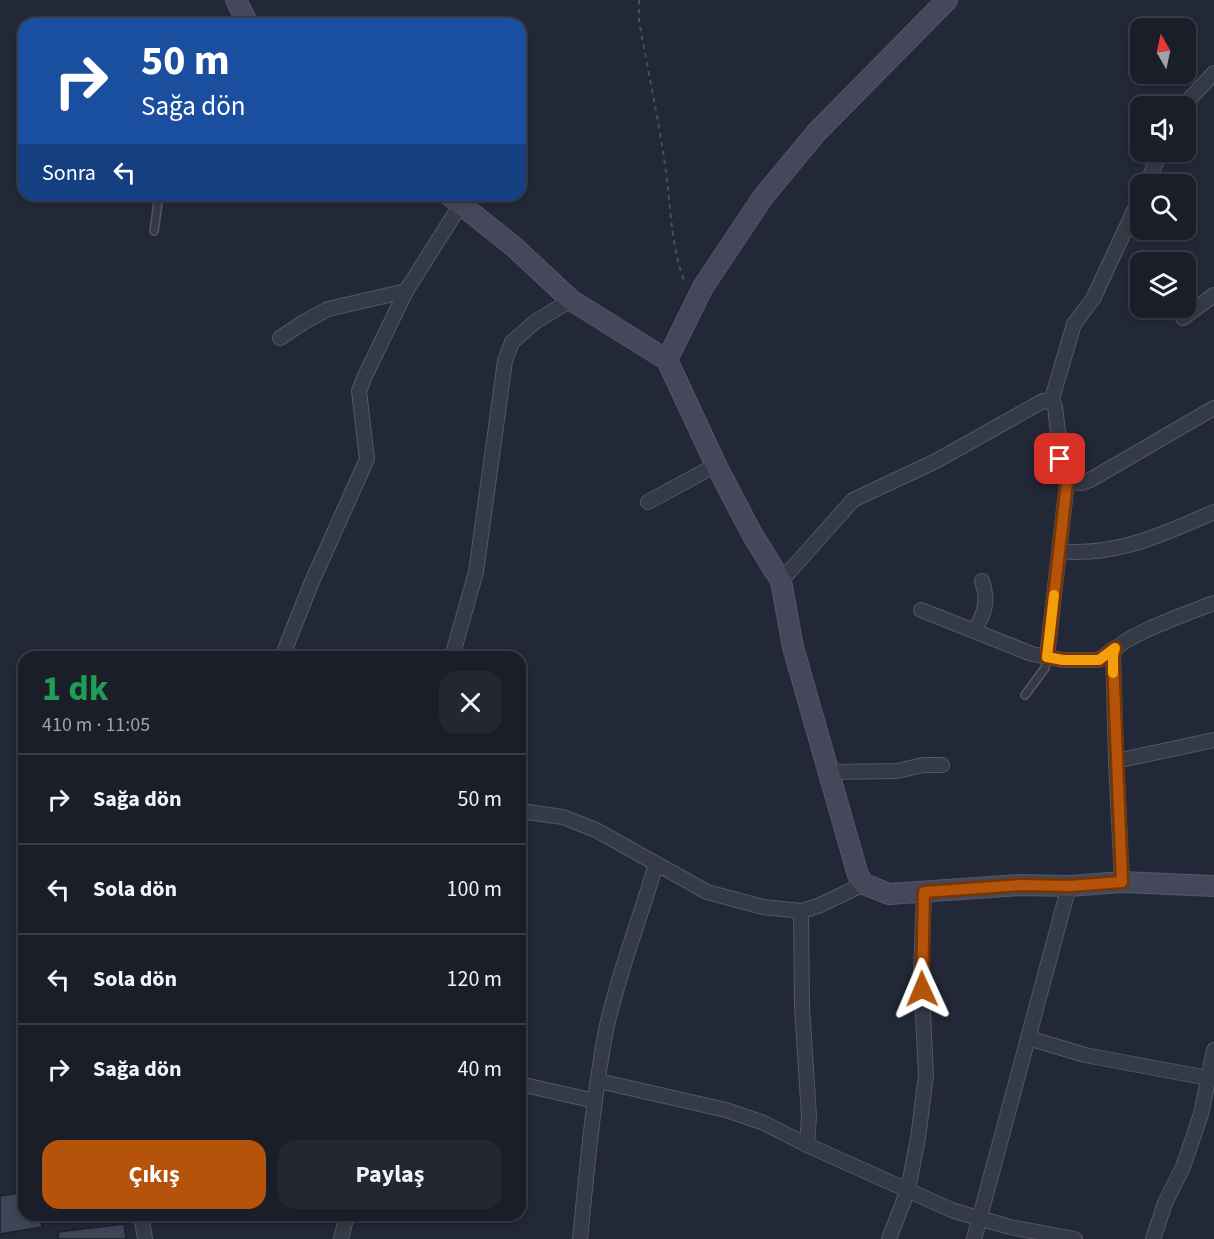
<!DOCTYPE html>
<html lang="tr">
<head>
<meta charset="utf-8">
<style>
	body { margin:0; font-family:"Source Sans 3",sans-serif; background:#232731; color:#f1f3f6; height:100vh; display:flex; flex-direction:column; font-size:22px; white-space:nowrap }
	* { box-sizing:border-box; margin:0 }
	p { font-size:20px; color:#9fa2a8 }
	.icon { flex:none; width:33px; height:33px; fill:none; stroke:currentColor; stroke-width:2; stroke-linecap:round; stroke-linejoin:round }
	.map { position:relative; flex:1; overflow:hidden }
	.drawer { position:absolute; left:18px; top:651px; width:508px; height:570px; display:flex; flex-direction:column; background:#1a1e29; border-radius:18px; box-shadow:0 3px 9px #0003,0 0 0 2px #383c46 }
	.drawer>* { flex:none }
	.guide { position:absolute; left:18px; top:18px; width:508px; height:183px; border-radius:18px; box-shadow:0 3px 9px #0003,0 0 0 2px #383c46; background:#1a4fa0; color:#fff; overflow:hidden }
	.needle { width:39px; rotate:351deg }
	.buttons { position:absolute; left:1130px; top:18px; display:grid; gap:12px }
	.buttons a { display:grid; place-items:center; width:66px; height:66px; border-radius:12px; background:#1a1e29; box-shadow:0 3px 9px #0003,0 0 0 2px #383c46; font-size:30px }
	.pin { position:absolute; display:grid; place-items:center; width:51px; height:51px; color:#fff; margin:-26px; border-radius:12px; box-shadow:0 3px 9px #0006 }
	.me { position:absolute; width:66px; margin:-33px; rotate:359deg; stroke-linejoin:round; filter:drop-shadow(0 0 4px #0008) }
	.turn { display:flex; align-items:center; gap:21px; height:126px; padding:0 24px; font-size:27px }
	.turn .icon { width:78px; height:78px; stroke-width:2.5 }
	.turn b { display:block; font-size:42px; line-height:51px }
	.then { display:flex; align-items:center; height:57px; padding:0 24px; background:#0003; gap:12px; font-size:22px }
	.round { display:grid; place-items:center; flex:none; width:63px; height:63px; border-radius:18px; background:#232731 }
	.headline { display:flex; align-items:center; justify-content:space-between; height:102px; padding:0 24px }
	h1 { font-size:36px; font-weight:700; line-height:45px; color:#1e9e55 }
	.action { display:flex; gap:12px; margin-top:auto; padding:12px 24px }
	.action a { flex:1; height:69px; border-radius:18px; background:#b45309; color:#fff; font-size:24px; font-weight:700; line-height:69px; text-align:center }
	.action a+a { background:#232731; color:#f1f3f6 }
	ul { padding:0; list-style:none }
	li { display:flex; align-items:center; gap:18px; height:90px; padding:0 24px; border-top:2px solid #383c46 }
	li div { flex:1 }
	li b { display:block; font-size:22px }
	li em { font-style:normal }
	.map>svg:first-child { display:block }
</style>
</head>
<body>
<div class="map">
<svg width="1214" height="1239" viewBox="0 0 1214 1239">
	<rect width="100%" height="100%" fill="#222837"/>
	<g fill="#3e4557" stroke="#1d212e" stroke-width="1.5">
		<polygon points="24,1192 24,1215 40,1215 42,1227 0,1234 0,1196"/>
		<polygon points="124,1224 126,1239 59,1239 58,1232"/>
	</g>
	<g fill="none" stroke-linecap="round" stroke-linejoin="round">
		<defs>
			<g id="lane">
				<polyline points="154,231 159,195"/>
				<polyline points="1025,695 1045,668 1047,657"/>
			</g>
			<g id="street">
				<polyline points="1183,106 1214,73"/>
				<polyline points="1146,184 1161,152"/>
				<polyline points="1183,318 1214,295"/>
				<polyline points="280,338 304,322 328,309 406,291"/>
				<polyline points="1051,402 1074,324 1093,299 1140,198"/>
				<polyline points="648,502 716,465"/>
				<path d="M 1059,551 C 1115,557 1164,534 1214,512"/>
				<polyline points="781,581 853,500 936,461 1043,401 1051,402 1055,406 1063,476 1067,482 1082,483 1090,480 1214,408"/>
				<polyline points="921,610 1032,654 1063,660 1099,660 1115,648"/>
				<path d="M 974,631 C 985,613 989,601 982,581"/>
				<polyline points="282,657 311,584 367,459 359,391 365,376 406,291 461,204"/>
				<polyline points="452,657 476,572 505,361 512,342 535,322 571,300"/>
				<polyline points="1047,657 1067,482"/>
				<polyline points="1116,761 1214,740"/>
				<polyline points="829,772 897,771 923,765 942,765"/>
				<polyline points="520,811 563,817 596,830 707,892 763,907 801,911 818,906 864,884"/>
				<path d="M 1122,882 L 1116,761 L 1113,653 C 1120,636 1194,611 1214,603"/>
				<polyline points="801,911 802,1007 809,1116 807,1145"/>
				<polyline points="1028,1038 1085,1055 1208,1078"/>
				<polyline points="599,1081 726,1110 764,1123 807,1145 954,1211 1010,1227 1075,1239"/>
				<polyline points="520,1084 595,1101"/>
				<polyline points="141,1215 145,1239"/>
				<polyline points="341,1239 347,1215"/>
				<path d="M 580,1239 C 587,1169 593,1099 606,1030 C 618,974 640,919 656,864"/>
				<polyline points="889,1239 908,1190 918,1138 926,1075 921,971 924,892"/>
				<polyline points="974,1239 1069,886"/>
				<polyline points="1153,1239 1165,1203 1183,1167 1201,1114 1214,1050"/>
			</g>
			<g id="secondary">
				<polyline points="236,0 248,24"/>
				<polyline points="449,195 513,246 571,300 667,360 716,465 752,534 781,581 793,647 858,875 864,884 889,894 1020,885 1069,886 1122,882 1214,886"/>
				<polyline points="667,360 703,287 763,197 816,133 947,0"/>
			</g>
		</defs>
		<use href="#lane" stroke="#535765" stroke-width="10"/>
		<use href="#street" stroke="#535765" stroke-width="16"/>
		<use href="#secondary" stroke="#535765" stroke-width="22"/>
		<path stroke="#435257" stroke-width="2" stroke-dasharray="4.5 4.5" stroke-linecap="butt" d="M 639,0 L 639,21 C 648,71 659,121 666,172 C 671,208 671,246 684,280 L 688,281"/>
		<use href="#lane" stroke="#353a47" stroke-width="7"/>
		<use href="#street" stroke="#353a47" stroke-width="14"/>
		<use href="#secondary" stroke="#44485a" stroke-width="20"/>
	</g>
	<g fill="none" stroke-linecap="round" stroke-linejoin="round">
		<defs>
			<polyline id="route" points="922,989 924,892 1020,885 1069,886 1122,882 1113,659 1115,648 1099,660 1063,660 1047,657 1067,482 1064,476 1060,459"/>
		</defs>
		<use href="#route" stroke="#753606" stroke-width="15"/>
		<use href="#route" stroke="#b45309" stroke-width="10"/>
		<polyline stroke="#f59e0b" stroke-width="10" points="1054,595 1047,657 1063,660 1099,660 1115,648 1113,653 1113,673"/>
	</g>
</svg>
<div class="buttons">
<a><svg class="needle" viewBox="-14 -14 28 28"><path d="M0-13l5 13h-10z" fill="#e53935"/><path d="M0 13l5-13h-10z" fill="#9fa2a8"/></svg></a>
<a><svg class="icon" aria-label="sound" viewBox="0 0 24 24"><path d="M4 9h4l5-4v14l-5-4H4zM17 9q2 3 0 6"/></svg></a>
<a><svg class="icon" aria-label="search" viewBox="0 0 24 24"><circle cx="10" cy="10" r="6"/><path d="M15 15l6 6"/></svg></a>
<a><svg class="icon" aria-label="layers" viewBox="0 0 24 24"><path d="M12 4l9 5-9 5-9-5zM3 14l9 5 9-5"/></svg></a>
</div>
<div class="pin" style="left:1060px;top:459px;background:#d93025"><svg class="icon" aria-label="arrive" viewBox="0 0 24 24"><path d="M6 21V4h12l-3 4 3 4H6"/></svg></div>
<svg class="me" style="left:922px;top:989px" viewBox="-20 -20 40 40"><path d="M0-17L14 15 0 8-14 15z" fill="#b45309" stroke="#fff" stroke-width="4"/></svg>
<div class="guide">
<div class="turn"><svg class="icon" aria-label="right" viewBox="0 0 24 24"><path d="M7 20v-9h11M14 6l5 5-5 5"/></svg><div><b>50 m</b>Sağa dön</div></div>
<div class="then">Sonra<svg class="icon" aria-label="left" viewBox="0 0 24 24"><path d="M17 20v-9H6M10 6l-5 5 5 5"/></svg></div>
</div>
<section class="drawer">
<div class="headline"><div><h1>1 dk</h1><p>410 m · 11:05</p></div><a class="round"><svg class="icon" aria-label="close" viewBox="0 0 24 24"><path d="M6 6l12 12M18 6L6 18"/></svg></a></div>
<ul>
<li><svg class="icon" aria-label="right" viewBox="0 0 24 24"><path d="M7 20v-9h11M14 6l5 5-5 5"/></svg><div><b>Sağa dön</b></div><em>50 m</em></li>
<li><svg class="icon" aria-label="left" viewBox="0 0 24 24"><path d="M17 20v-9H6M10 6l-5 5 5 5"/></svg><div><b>Sola dön</b></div><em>100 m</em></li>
<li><svg class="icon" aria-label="left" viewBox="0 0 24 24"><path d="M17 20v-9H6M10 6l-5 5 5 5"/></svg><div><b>Sola dön</b></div><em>120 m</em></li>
<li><svg class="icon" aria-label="right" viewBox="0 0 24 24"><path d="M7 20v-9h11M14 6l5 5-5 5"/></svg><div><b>Sağa dön</b></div><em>40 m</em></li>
</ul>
<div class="action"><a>Çıkış</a><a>Paylaş</a></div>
</section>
</div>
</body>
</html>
